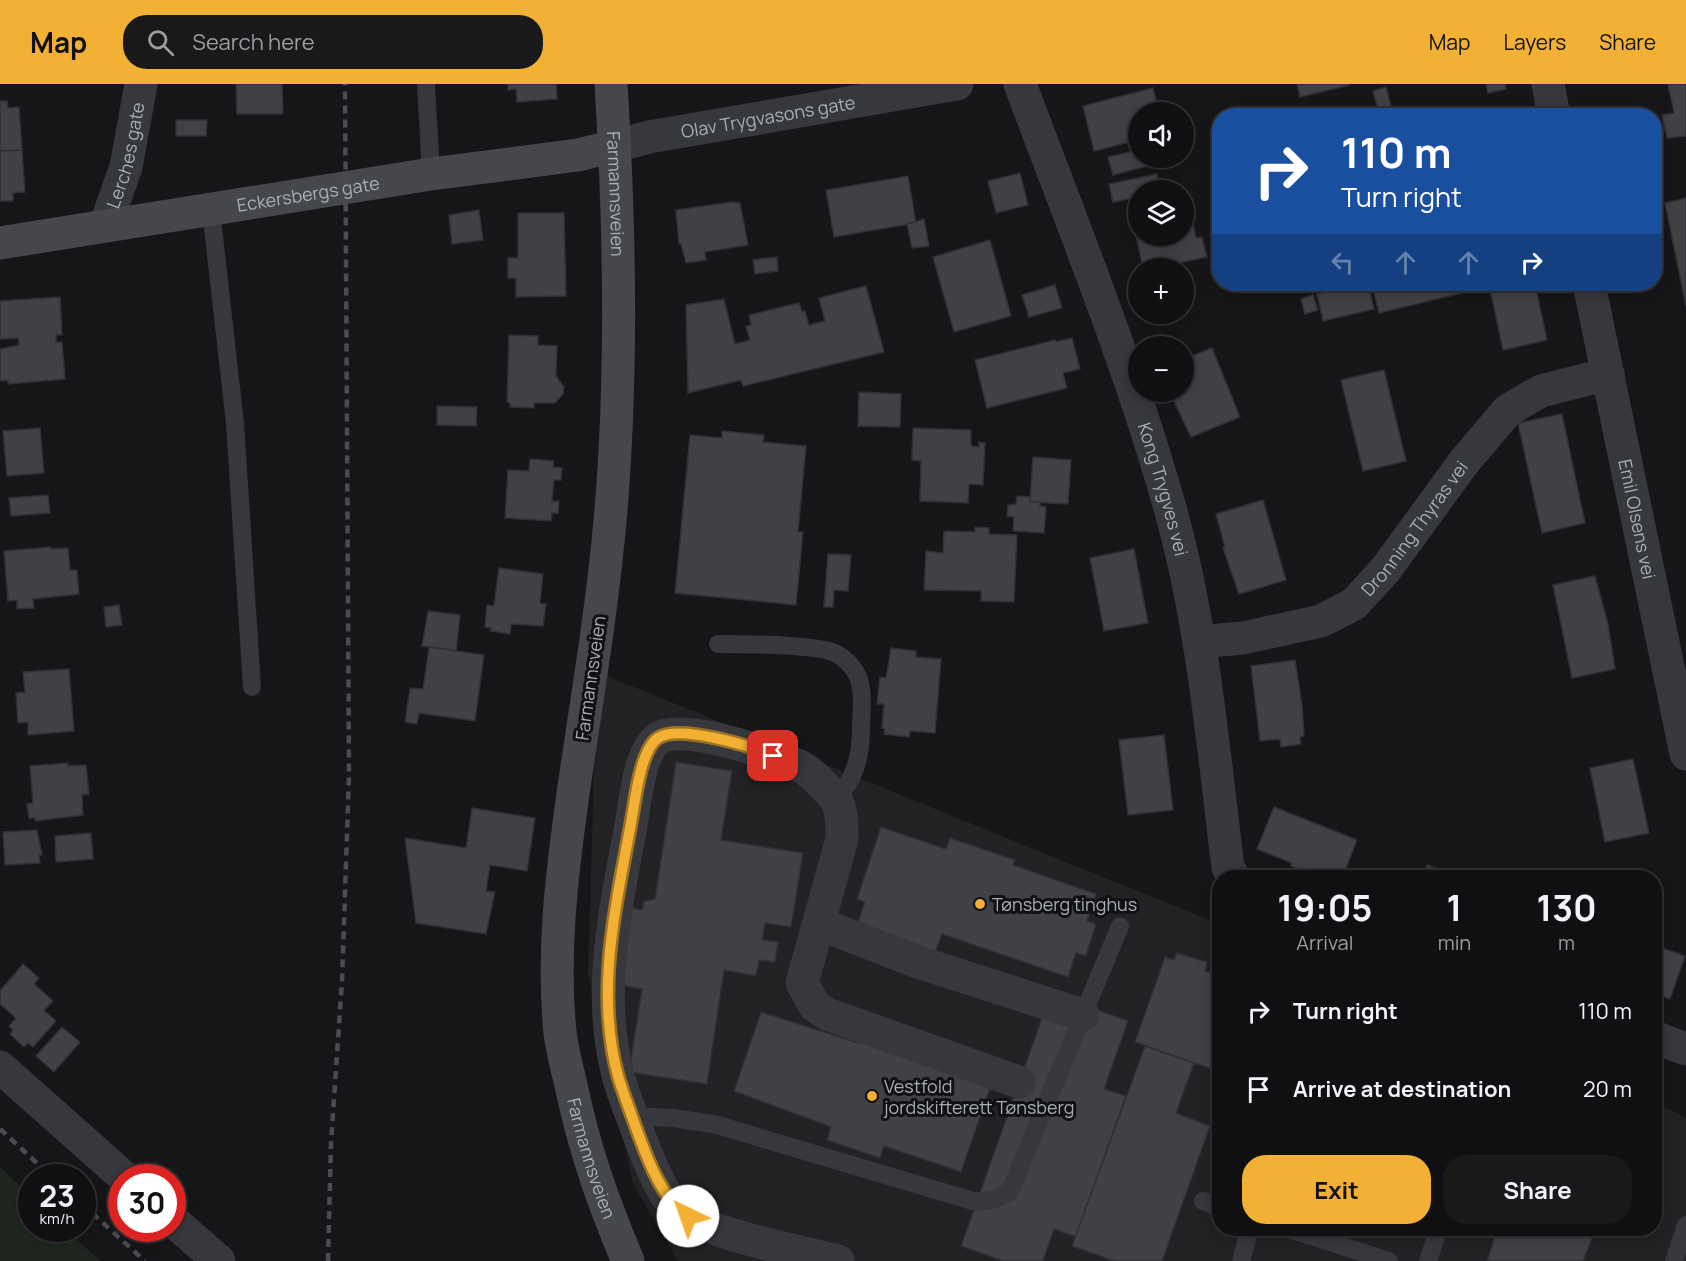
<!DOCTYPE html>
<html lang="en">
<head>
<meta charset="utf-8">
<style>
	body { margin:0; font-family:Manrope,sans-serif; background:#19191b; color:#f1f3f6; height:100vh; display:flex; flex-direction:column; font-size:22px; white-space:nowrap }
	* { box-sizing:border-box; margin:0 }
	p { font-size:20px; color:#9c9d9f }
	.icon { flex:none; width:33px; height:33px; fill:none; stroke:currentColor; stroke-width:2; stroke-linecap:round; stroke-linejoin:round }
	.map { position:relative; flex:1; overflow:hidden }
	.drawer { position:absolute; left:1212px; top:786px; width:450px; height:366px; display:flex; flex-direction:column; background:#101012; border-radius:24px; box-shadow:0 3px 15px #0003,0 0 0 2px #303032 }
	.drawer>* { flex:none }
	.banner { position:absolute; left:1212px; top:24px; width:450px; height:183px; border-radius:24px; box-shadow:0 3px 15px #0003,0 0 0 2px #303032; background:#1a4fa0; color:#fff; overflow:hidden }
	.buttons { position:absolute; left:1128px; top:18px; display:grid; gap:12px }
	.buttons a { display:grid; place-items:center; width:66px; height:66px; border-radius:50%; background:#101012; box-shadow:0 3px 15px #0003,0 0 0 2px #303032; font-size:30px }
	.speed { position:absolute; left:18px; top:1080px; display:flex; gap:12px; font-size:30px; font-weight:700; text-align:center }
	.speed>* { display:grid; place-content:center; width:78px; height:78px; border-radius:50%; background:#101012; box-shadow:0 3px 15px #0003,0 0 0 2px #303032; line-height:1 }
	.speed small { font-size:15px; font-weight:400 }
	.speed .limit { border:9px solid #d22; background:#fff; color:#111 }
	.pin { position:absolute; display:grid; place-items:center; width:51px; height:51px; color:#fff; margin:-26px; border-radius:12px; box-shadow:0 3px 9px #0006 }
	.me { position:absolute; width:66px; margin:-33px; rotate:318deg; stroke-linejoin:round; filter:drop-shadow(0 0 4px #0008) }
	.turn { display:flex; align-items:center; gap:21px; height:126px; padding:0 30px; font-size:27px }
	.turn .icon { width:78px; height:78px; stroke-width:2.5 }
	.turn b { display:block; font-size:42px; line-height:51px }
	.lanes { display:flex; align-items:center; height:57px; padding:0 30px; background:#0003; justify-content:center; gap:30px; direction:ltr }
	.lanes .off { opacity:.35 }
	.eta { display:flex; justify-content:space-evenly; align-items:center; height:102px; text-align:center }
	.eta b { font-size:36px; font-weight:700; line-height:42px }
	.primary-button { display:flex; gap:12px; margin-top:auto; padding:12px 30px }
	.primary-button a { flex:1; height:69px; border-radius:24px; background:#f2b134; color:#111; font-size:24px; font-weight:700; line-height:69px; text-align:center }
	.primary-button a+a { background:#19191b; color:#f1f3f6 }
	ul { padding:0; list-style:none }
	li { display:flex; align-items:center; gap:18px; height:78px; padding:0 30px }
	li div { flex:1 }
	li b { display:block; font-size:22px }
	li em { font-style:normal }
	header { display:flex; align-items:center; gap:36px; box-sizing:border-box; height:84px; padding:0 30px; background:#f2b134; color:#111 }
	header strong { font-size:28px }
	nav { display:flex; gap:33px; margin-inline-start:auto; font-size:21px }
	.search { width:420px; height:54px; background:#19191b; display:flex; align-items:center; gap:15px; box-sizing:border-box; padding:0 21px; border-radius:24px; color:#9c9d9f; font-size:22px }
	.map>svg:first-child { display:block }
</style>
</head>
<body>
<header>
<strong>Map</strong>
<div class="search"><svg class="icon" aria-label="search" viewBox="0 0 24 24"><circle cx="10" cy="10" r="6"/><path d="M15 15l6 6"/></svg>Search here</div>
<nav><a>Map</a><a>Layers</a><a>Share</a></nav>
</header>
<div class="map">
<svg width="1686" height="1177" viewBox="0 0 1686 1177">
	<rect width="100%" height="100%" fill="#161618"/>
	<polygon fill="#222225" points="597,588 1219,840 1220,1144 1654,1144 1655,1018 1686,1034 1686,1177 678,1177 633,1100 588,890"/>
	<polygon fill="#1e261f" points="0,1083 31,1112 32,1144 66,1145 100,1177 0,1177"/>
	<g fill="#404145" stroke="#303034" stroke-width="1.5">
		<polygon points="236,0 282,0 283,30 237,30"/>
		<polygon points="508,0 556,0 557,15 517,18 516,5 508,6"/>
		<polygon points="1297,0 1348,0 1349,1 1300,13"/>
		<polygon points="1486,0 1505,0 1506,5 1488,9"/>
		<polygon points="1668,0 1686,0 1686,52 1667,54 1662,31 1674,29"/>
		<polygon points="1386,3 1393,30 1380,32 1373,7"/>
		<polygon points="1153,4 1159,28 1138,28 1138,56 1094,67 1083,22"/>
		<polygon points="0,17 7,17 8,24 19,23 22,66 0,67"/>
		<polygon points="176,36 207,36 206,52 176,52"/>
		<polygon points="22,66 25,108 13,109 13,117 0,117 0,67"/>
		<polygon points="1138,66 1138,74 1153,74 1155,80 1113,91 1108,73"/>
		<polygon points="1020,89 1028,121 996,129 988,97"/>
		<polygon points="1157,90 1160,106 1138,106 1138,113 1113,118 1109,100"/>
		<polygon points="908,92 916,139 834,153 826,106"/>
		<polygon points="1686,114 1686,222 1665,119"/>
		<polygon points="732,118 740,119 748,161 705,168 706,176 686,179 681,160 679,160 676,126"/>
		<polygon points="1138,122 1138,152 1184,152 1184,131 1191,130 1196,154 1202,153 1207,173 1165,182 1165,184 1143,184 1130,124"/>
		<polygon points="479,126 483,156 452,160 449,131"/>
		<polygon points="518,129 564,129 566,212 516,213 516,194 508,194 508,174 518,174"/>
		<polygon points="924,135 929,162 912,164 907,140"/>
		<polygon points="990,156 1011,232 954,248 933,173"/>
		<polygon points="777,173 778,187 755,190 753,176"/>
		<polygon points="1368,200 1374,225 1323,237 1317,210"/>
		<polygon points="1372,200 1464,200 1466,208 1379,229"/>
		<polygon points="1489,200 1535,200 1547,256 1503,266"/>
		<polygon points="1055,201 1062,224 1029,233 1022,211"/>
		<polygon points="866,202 884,268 743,302 741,296 688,309 686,221 724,215 735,260 750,256 746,242 751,241 749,231 799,219 802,228 805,227 809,241 825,237 819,214"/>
		<polygon points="1313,211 1318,226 1305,230 1301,215"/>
		<polygon points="60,213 62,251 56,251 56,258 62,258 65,295 8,300 8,296 0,297 0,265 19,261 18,254 0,255 0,217"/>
		<polygon points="509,251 538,252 538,261 557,262 556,292 564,303 563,310 555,319 534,319 534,324 510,323 510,319 507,318"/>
		<polygon points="1072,254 1080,285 1063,289 1067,304 987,324 975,276 1055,256 1056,258"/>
		<polygon points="1212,264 1240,333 1191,353 1171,311 1173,308 1184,308 1184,275"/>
		<polygon points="1384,286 1406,377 1363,387 1341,296"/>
		<polygon points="859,308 901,310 900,343 858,342"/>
		<polygon points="437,322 477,323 476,342 437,341"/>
		<polygon points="1562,330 1585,439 1542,449 1518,339"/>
		<polygon points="40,344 44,389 7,392 3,347"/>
		<polygon points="913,344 971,346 971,362 979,363 979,358 985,359 983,401 969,400 968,419 920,417 921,377 912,376"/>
		<polygon points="722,347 764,351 763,358 806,362 798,448 803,448 796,521 675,509 690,351 722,354"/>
		<polygon points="1033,373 1071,376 1068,420 1030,418"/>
		<polygon points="530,375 554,377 553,383 562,384 561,396 554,396 552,417 559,417 558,429 552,429 551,437 505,434 508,386 529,387"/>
		<polygon points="48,411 50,429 11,432 9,414"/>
		<polygon points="1017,412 1030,413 1030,418 1040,418 1040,422 1046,423 1044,449 1013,447 1014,433 1007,432 1008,421 1016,420"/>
		<polygon points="1263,416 1286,496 1239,510 1223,464 1225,463 1216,430"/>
		<polygon points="975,443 989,444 989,450 1017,451 1014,518 981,517 981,507 924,506 926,467 943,469 944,447 975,448"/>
		<polygon points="51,463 51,465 68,464 70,486 77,486 79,510 33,515 34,524 17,525 17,516 8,517 4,467"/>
		<polygon points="1134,465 1148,539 1104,547 1090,474"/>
		<polygon points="828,470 851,471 848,507 834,506 833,523 824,523"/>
		<polygon points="499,484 543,490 540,519 546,520 543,542 511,540 510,550 490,547 491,544 485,543 487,521 494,522"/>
		<polygon points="1595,492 1608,540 1615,585 1572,594 1553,501"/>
		<polygon points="119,521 122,541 106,543 104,523"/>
		<polygon points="428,527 460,531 456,567 422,562"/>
		<polygon points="429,563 484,571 475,637 419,629 417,640 405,638 410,604 423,605"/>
		<polygon points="891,564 916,567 916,573 941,575 935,649 910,647 909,653 884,650 885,645 882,644 884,620 877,620 880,593 886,594"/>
		<polygon points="1295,576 1302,621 1304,652 1300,653 1301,660 1281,663 1280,655 1260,657 1251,582"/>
		<polygon points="69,585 74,647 28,651 28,638 18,639 16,609 25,608 23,588"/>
		<polygon points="1164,651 1173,726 1128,731 1119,656"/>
		<polygon points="1633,675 1649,749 1605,758 1590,684"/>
		<polygon points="676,678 732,687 721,756 803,769 791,843 765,839 762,856 778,858 775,878 759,876 756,892 724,886 707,1000 629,988 642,905 620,901 632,824 642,826 644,817 655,815"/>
		<polygon points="68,679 68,682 86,681 89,710 82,711 83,731 35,737 35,734 29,734 27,720 33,719 30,682"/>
		<polygon points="1274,723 1357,756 1342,794 1328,794 1304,784 1303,787 1291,782 1292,779 1257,765"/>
		<polygon points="472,724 535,734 527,787 490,781 486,807 495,808 486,850 416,839 405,754 466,764"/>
		<polygon points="881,743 946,765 950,754 1015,776 1013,781 1096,810 1087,837 1096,840 1086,872 1076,869 1068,893 942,850 935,868 856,844 865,818 857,815"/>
		<polygon points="37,746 42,771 39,771 40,779 5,781 3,748"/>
		<polygon points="91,749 93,775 56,778 55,752"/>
		<polygon points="1427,781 1462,794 1422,794"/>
		<polygon points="1654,861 1685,872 1670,915 1654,909"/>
		<polygon points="1177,869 1207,878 1205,887 1220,892 1220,988 1135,958 1165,873 1174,876"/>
		<polygon points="23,880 39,894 34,900 53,917 44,926 56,937 33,963 28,959 24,963 10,950 13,946 9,942 16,934 0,920 0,907"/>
		<polygon points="1051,909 1128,937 1104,1005 1126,1012 1076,1153 1054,1145 1043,1177 1003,1177 961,1162"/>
		<polygon points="761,928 858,959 861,952 990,1004 961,1088 884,1062 880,1074 827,1056 831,1043 734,1007"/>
		<polygon points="62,943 80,958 54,988 36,972"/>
		<polygon points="1145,962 1194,979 1176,1029 1210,1042 1162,1177 1114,1177 1072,1162"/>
		<polygon points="1496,1144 1596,1144 1583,1177 1487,1177 1495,1152 1501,1154 1503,1147"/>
	</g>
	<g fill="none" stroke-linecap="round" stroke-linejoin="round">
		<g stroke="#37383d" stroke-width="18">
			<polyline points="426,0 431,90"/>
			<polyline points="211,126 235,339 252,603"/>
			<path d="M 718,560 C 742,560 818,560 837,570 C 844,574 852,582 856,589 C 865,605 861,627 861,644 C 861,670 856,697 835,714"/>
			<path d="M 632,1032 L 673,1034 L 714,1040 L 973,1117 C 989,1118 997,1116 1010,1107 L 1120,842"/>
			<polyline points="1203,1117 1220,1123"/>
			<polyline points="1286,1144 1389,1177"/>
			<polyline points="1241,1177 1250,1144"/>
			<polyline points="1428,1177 1439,1144"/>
			<polyline points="1674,1177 1686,1141"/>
		</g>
		<g stroke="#37383d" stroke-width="33">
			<path id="s1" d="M 1020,0 C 1072,139 1130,282 1170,424 C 1203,541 1213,663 1228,783 L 1234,794"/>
			<polyline points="1548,0 1554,32"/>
			<path id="s2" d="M 615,62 L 649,53 L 957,0"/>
			<path id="s3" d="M 105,142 L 126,83 L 141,0"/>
			<path id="s4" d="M 1589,200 L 1686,670"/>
			<path id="s5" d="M 1199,558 L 1243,554 L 1321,537 L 1354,520 L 1386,485 L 1464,378 L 1508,326 L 1541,307 L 1608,290"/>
			<polyline points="820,840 918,878 1083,931"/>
			<polyline points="1654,953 1686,965"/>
			<polyline points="0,983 125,1094"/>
			<polyline points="172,1136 219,1177"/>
			<path d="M 838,1177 C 801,1168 705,1149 679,1127 C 662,1112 647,1072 639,1051 C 632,1031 623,1011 618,991 C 596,907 616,824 631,741 C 635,718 639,671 657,655 C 678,637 779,671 803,684 C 814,690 825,703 833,712 C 843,723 842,741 842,755 L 802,899 L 815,922 L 827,930 L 1019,998"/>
		</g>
		<g stroke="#45474d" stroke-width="33">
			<path id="s6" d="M 611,0 C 620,145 623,292 610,437 C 602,528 586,619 573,710 C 562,789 552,868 560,948 C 562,966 567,984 571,1001 C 584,1064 603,1118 628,1177"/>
			<path id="s7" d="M 0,159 L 431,90 L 578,71 L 615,62"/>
		</g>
		<g stroke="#4a4c52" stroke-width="4.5" stroke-dasharray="8 6" stroke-linecap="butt">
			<polyline points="0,1045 53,1094"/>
			<polyline points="82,1120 145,1177"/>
			<polyline points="328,1177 331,1059 342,897 349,692 345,0"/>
		</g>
	</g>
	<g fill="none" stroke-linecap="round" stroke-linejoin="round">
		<defs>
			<path id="route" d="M 688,1132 C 663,1116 649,1079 639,1052 C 632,1032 624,1012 618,992 C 595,907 616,822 631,739 C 635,718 640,666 658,654 C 679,640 751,662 773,672"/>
		</defs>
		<use href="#route" stroke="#9d7322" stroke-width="15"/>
		<use href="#route" stroke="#f2b134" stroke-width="10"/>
	</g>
	<g fill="#f2b134" stroke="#111113" stroke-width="2">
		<circle cx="980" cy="820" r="6"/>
		<circle cx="872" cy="1012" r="6"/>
	</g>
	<g text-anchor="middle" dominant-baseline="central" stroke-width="6" stroke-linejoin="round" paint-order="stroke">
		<g font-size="18" fill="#a8adb8" stroke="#111113">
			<text stroke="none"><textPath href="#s2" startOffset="156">Olav Trygvasons gate</textPath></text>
			<text stroke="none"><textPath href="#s3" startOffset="74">Lerches gate</textPath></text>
			<text stroke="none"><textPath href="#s7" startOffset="312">Eckersbergs gate</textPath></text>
			<text stroke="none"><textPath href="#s6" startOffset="110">Farmannsveien</textPath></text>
			<text stroke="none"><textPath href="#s1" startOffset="430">Kong Trygves vei</textPath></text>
			<text stroke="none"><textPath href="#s4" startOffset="240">Emil Olsens vei</textPath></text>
			<text stroke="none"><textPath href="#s5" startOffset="258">Dronning Thyras vei</textPath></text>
			<text transform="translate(590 594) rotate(-82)">Farmannsveien</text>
			<text stroke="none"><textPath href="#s6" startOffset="1082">Farmannsveien</textPath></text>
		</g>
		<g font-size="18" fill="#a8adb8" stroke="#111113" text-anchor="start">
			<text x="992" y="820">Tønsberg tinghus</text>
			<text x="884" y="1002">Vestfold<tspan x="884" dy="21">jordskifterett Tønsberg</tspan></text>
		</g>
	</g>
</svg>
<div class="buttons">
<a><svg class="icon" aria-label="sound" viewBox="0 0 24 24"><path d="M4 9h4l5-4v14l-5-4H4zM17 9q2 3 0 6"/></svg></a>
<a><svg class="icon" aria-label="layers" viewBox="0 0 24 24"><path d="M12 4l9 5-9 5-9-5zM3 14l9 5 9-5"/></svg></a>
<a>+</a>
<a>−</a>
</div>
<div class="speed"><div>23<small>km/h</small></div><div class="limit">30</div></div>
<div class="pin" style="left:773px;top:672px;background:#d93025"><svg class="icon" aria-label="arrive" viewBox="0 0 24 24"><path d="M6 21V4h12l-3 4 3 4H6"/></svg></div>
<svg class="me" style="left:688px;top:1132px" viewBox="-20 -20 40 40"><circle r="19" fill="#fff"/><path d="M0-13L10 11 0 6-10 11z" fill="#f2b134"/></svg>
<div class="banner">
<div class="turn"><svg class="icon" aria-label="right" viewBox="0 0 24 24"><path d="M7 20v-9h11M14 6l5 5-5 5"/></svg><div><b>110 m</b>Turn right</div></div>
<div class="lanes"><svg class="icon off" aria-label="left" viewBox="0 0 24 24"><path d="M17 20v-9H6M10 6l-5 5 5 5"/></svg><svg class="icon off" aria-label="ahead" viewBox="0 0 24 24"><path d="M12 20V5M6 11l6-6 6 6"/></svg><svg class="icon off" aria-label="ahead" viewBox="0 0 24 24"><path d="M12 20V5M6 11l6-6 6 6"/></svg><svg class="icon" aria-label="right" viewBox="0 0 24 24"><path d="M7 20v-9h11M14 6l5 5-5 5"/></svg></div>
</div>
<section class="drawer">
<div class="eta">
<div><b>19:05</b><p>Arrival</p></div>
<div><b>1</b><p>min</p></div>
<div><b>130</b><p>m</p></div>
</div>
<ul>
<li><svg class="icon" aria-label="right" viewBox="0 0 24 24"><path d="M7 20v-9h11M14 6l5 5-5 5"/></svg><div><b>Turn right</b></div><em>110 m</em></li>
<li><svg class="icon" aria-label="arrive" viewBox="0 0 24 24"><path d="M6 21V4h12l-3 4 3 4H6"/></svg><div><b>Arrive at destination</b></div><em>20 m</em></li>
</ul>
<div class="primary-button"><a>Exit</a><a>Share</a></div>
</section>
</div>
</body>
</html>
